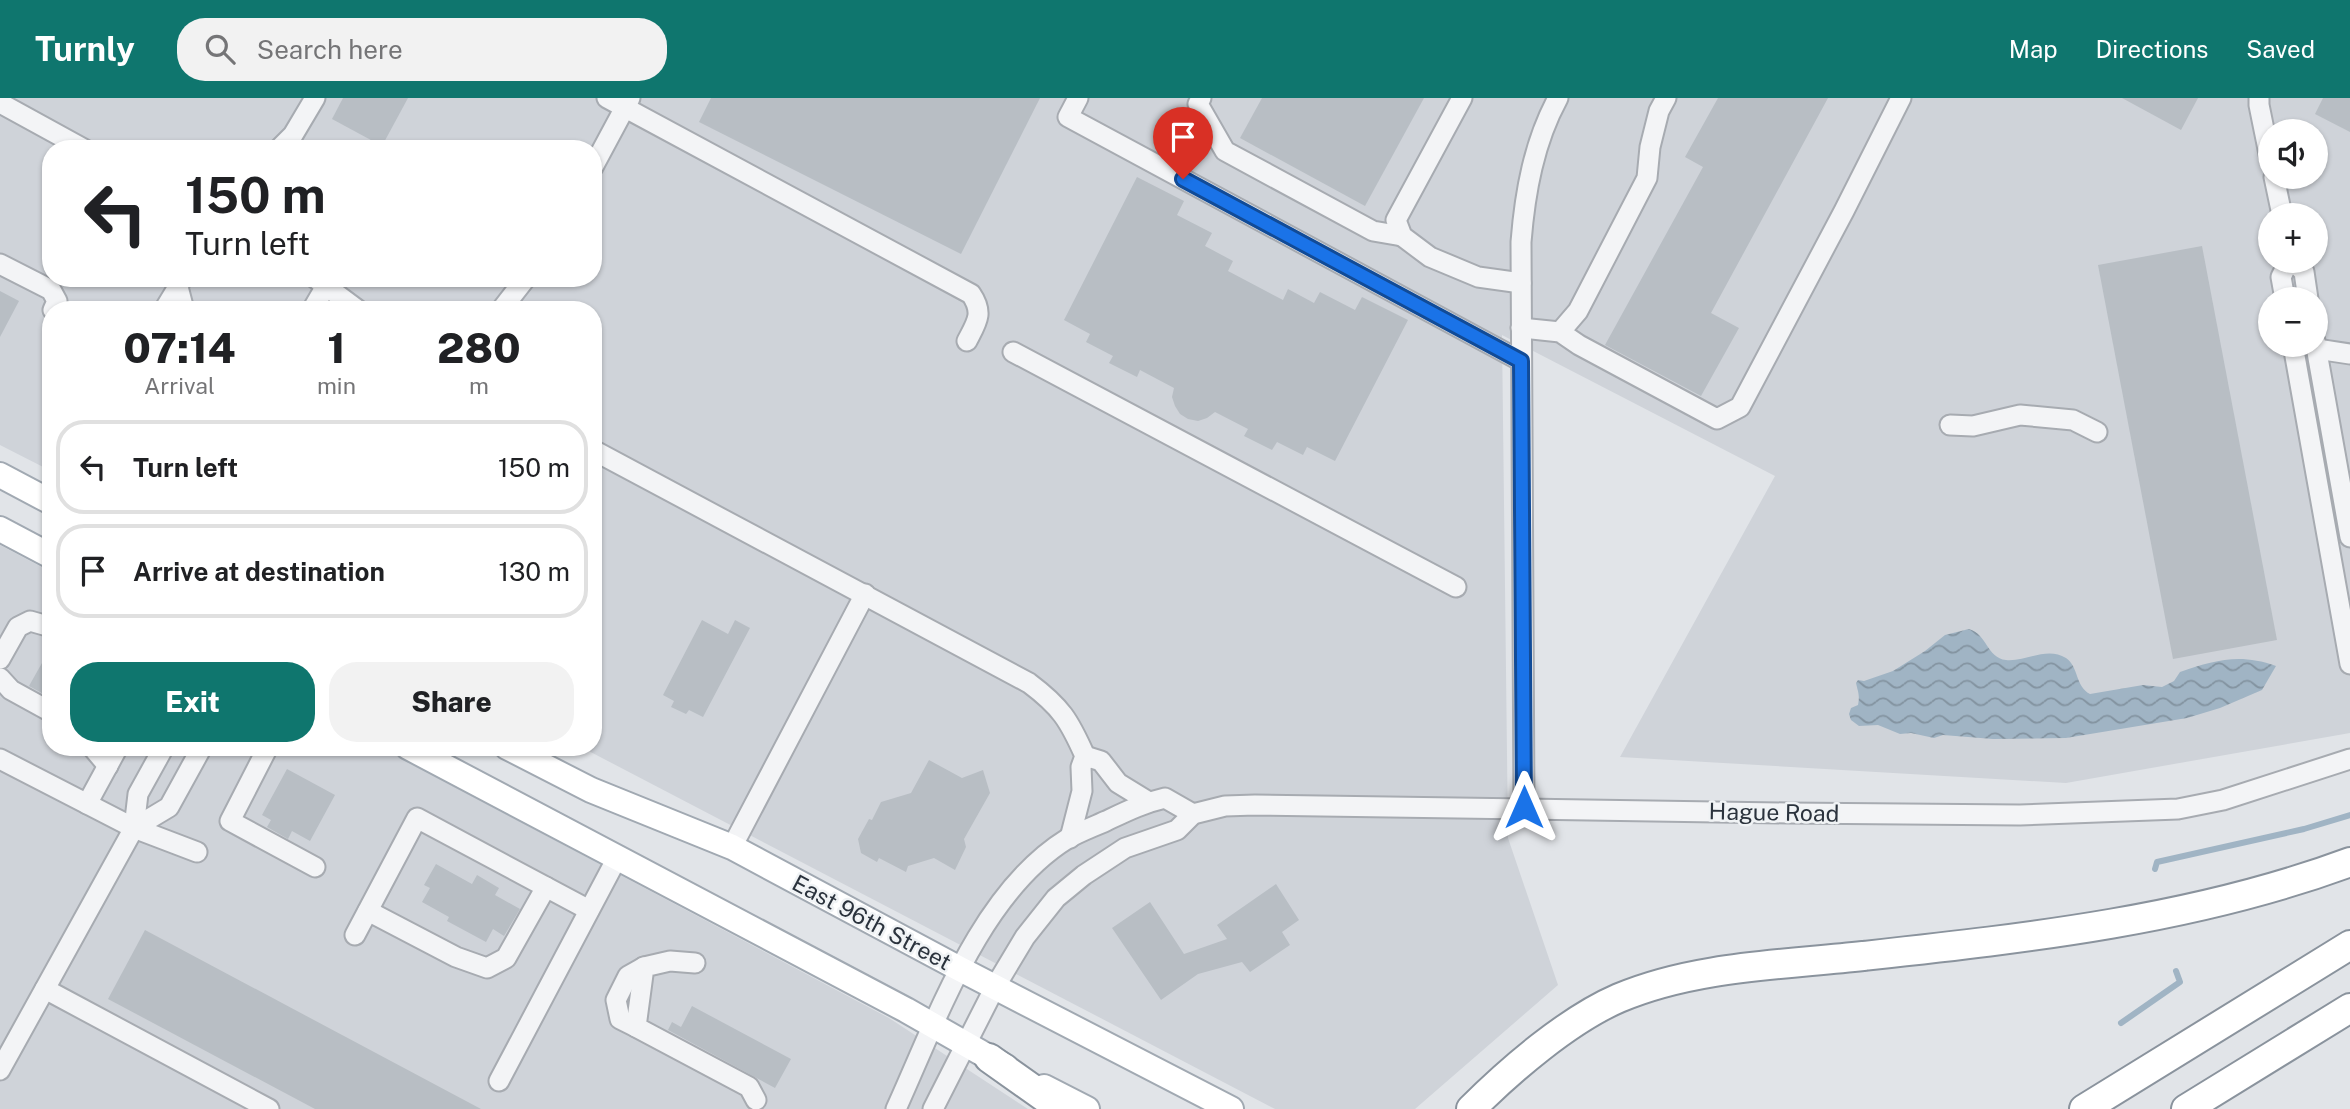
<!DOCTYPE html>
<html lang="en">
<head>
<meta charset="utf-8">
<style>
	body { margin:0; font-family:"Public Sans",sans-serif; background:#f2f2f2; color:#202124; height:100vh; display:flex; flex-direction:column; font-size:26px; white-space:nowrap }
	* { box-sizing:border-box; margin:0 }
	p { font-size:23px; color:#757577 }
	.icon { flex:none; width:38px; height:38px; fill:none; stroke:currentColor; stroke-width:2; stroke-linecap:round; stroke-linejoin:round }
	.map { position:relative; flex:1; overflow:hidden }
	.side { position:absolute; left:42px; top:203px; width:560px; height:455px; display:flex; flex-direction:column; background:#fff; border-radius:28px; box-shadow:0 2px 5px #0004 }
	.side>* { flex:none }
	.top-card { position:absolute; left:42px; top:42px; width:560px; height:147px; border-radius:28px; box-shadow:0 2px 5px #0004; background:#fff; color:#202124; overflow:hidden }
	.tools { position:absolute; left:2258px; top:21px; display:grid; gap:14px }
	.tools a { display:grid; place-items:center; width:70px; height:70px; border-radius:50%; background:#fff; box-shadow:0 2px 5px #0004; font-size:35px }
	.pin { position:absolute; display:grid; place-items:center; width:60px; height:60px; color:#fff; margin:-72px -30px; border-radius:50% 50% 50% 0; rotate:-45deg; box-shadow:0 0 7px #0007 }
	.pin .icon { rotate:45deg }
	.me { position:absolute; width:77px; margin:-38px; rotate:0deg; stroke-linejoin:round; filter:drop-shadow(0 0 5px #0008) }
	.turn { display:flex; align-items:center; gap:24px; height:147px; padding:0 28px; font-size:32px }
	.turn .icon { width:91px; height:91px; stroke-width:2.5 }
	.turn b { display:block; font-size:49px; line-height:60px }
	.eta { display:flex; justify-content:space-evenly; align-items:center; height:119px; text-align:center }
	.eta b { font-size:42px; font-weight:800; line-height:49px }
	.cta { display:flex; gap:14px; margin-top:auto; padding:14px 28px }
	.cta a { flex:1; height:80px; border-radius:28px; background:#0f766e; color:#fff; font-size:28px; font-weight:800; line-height:80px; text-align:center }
	.cta a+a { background:#f2f2f2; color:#202124 }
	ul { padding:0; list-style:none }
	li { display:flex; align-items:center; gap:21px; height:94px; margin:0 14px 10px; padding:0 14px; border:4px solid #e0e0e0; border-radius:28px }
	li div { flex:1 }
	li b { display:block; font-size:26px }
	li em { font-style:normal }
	header { display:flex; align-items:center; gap:42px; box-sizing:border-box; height:98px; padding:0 35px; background:#0f766e; color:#fff }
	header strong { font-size:33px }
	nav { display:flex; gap:38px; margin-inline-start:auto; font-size:24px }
	.search { width:490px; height:63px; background:#f2f2f2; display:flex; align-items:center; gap:18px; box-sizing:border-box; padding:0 24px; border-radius:28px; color:#757577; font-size:26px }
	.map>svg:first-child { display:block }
</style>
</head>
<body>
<header>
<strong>Turnly</strong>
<div class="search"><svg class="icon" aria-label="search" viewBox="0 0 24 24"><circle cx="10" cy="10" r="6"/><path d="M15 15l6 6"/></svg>Search here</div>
<nav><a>Map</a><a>Directions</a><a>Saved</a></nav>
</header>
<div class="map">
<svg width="2350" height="1011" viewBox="0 0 2350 1011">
	<defs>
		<pattern id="water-waves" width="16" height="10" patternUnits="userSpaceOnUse" patternTransform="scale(1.75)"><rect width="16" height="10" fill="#a0b4c4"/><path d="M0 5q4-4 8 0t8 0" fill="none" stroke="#8393a0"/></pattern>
	</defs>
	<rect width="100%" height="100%" fill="#e1e4e8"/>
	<g fill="#cfd3d9" fill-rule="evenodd">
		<path d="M 0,0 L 2350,0 L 2350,635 L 2066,685 L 1620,659 L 1775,378 L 1502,237 L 1508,740 L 1558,887 L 1415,1011 L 1275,1011 L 581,649 L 593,649 L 593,212 L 51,212 L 51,373 L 0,347 ZM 2270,33 L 2315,33 L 2315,79 L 2270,79 ZM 51,51 L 593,51 L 593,180 L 51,180 ZM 2270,117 L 2315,117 L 2315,163 L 2270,163 ZM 2270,201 L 2315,201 L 2315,247 L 2270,247 Z"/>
		<polygon points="0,447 51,474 51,649 380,649 889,920 1028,1011 0,1011"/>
	</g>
	<path fill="url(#water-waves)" d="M 1969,531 C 1987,536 1987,560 2006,562 C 2025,564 2047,548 2066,560 C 2079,569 2075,588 2090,596 L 2143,587 L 2162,589 L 2174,583 L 2180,574 C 2215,562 2240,555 2276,568 L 2262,592 L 2220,610 L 2187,620 L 2066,640 L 1993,641 L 1943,637 L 1934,640 L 1911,635 L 1900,636 L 1878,627 L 1859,628 L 1851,622 L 1849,616 L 1851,610 L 1858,607 C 1860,597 1858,594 1856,585 L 1858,582 L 1864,583 L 1893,573 L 1925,553 L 1945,537 Z"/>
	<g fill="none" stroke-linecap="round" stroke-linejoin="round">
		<g stroke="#a0b4c4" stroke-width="6">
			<polyline points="2155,771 2157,764 2304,731 2350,717"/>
			<polyline points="2121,925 2180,884 2176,873"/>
		</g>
	</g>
	<g fill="#b8bec4">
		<polygon points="343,0 408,0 382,48 332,21"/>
		<polygon points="711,0 1040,0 961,156 699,24"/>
		<polygon points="1262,0 1424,0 1365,108 1240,40"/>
		<polygon points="1718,0 1828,0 1711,215 1739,230 1701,298 1605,247 1703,69 1685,59"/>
		<polygon points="2122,0 2198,0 2181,32"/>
		<polygon points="2323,0 2350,0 2350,34 2315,16"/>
		<polygon points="1137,79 1184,103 1177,117 1212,135 1205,148 1233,163 1228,173 1283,202 1288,191 1314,205 1320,194 1355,212 1362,199 1408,222 1335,363 1307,349 1303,357 1277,344 1272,352 1244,338 1248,331 1215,314 1207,320 1198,323 1188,321 1180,316 1175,308 1172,299 1174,290 1140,272 1137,279 1109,265 1113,258 1086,244 1090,236 1064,222"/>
		<polygon points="2202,148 2277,542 2173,561 2098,167"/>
		<polygon points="0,193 19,203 0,239"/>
		<polygon points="702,522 728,536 735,522 750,530 703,619 689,612 686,616 671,609 674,603 663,597"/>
		<polygon points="51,549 51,600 29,588"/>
		<polygon points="929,662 962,680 983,672 990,695 964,741 966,749 955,772 934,760 908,768 906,774 879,760 877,764 861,755 858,741 869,721 872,722 881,704 911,695"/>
		<polygon points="287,671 335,697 310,743 292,733 288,741 267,729 271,722 262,717"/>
		<polygon points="436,766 472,786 477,777 499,790 495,797 520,811 504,838 493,831 486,844 447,823 449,819 422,804 430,790 424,787"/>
		<polygon points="1276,786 1299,822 1282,834 1290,847 1250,874 1242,864 1198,876 1161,902 1112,830 1150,804 1184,856 1227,841 1217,827"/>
		<polygon points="145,832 481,1011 315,1011 108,901"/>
		<polygon points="692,908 791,961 775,990 668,932 672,924 681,929"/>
	</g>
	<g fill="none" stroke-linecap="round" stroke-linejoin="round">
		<defs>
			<g id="minor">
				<path d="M 607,0 L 971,196 C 984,215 977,224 967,243"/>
				<polyline points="1078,0 1068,19 1521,263"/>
				<polyline points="1201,0 1198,6 1225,53 1373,133 1402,138"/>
				<polyline points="1462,0 1396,122 1402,138 1430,159 1478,179 1521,185"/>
				<polyline points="2259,0 2259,7 2270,61"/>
				<polyline points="0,5 84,51"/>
				<polyline points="279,51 293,37 315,0"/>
				<polyline points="593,69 630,0"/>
				<polyline points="2274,79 2282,117"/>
				<polyline points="2293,163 2304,174 2308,201"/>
				<polyline points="0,166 51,192 57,203 53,212"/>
				<polyline points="182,180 178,189 184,212"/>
				<polyline points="315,180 358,212"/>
				<polyline points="2285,201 2281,179 2289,163"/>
				<polyline points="164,212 178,189"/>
				<polyline points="312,212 326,188"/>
				<polyline points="501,212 526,180"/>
				<polyline points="1521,230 1560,234 1579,247 1717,321 1740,309 1844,113 1901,0"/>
				<polyline points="1560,234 1578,213 1647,80 1650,49 1659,13 1666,0"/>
				<polyline points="2315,243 2350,439"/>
				<polyline points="2293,247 2350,566"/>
				<polyline points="2317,251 2350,256"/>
				<polyline points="1013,254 1456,489"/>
				<polyline points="1950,327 1973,328 2020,317 2073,322 2097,334"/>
				<path d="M 593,352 L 1029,585 C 1061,609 1069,622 1085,658 L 1081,669 L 1082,693 L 1070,740"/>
				<polyline points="0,561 18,529 30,523 51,529"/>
				<polyline points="0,580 11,592 51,614"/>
				<polyline points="92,649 108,668"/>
				<polyline points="268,649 230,723 315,769"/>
				<polyline points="1085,658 1101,663 1118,685 1149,704"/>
				<polyline points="0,661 134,730 197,754"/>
				<polyline points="87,706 118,649"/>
				<path d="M 1524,709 L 1521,144 C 1525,94 1534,44 1558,0"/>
				<polyline points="134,730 169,709 202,649"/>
				<polyline points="732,749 865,496"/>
				<polyline points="368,813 456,859 487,870 506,860 546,789"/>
				<polyline points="355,837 417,720 589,812"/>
				<polyline points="695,865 670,863 644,869 636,929 749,989 756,1002"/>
				<polyline points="45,891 269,1011"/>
				<polyline points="636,929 620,921 616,902 628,878 644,869"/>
				<polyline points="0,972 134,730 138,696 164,649"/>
				<polyline points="499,983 617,760"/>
				<path d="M 896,1011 C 937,921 980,795 1067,741 C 1079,734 1093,729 1106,723 C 1125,714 1143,705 1165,700 L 1193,716"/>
				<polyline points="933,1011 995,889 1025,839 1056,800 1084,777 1125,750 1177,732 1193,716 1225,708 1255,707 1788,715 2020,717 2178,711 2223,702 2350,661"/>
			</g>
			<g id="major">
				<polyline points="0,377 51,404"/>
				<polyline points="0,431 51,458"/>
				<polyline points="408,649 906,912 1006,969"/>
				<polyline points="507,649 591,692 732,749 960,871 1231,1011"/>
				<polyline points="1044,989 1087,1011"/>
			</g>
			<g id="highway">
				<polyline points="989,960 1061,1011"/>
				<path d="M 1471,1011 C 1510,972 1568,922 1619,900 C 1695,868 1782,867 1863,858 C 2027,840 2194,822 2350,764"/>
				<polyline points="2084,1011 2350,847"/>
				<polyline points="2186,1011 2350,910"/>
			</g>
		</defs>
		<use href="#minor" stroke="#a7abb1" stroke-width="23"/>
		<use href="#major" stroke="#a1a9b2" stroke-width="28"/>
		<use href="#highway" stroke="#8a939d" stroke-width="32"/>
		<use href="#minor" stroke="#f3f4f6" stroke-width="19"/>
		<use href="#major" stroke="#fff" stroke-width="24"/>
		<use href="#highway" stroke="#fff" stroke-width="28"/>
	</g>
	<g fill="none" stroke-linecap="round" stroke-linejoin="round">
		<defs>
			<polyline id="route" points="1183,81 1521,263 1524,709"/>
		</defs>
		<use href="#route" stroke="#114b97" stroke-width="18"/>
		<use href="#route" stroke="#1a73e8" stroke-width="12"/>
	</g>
	<g text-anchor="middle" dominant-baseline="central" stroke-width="5" stroke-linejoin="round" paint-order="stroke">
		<g font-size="23" fill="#2b333d" stroke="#f0f3f5">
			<text transform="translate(1774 714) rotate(1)">Hague Road</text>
			<text transform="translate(872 824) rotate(28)">East 96th Street</text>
		</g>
	</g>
</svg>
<div class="tools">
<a><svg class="icon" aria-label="sound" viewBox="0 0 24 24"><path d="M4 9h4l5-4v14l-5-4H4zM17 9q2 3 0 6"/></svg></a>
<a>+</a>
<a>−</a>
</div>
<div class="pin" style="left:1183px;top:81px;background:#d93025"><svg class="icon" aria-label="arrive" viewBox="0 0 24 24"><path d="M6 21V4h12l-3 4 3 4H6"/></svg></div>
<svg class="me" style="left:1524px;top:709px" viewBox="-20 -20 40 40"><path d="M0-17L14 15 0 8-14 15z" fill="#1a73e8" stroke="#fff" stroke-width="4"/></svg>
<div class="top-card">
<div class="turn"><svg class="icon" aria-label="left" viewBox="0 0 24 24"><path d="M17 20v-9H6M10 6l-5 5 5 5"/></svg><div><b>150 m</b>Turn left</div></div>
</div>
<section class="side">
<div class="eta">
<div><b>07:14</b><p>Arrival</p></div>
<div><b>1</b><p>min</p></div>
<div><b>280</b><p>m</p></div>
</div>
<ul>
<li><svg class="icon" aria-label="left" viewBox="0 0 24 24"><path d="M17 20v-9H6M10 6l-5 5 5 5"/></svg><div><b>Turn left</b></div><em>150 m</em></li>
<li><svg class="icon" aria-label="arrive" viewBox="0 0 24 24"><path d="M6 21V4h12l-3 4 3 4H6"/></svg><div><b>Arrive at destination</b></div><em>130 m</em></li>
</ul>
<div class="cta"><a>Exit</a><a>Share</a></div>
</section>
</div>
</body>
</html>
